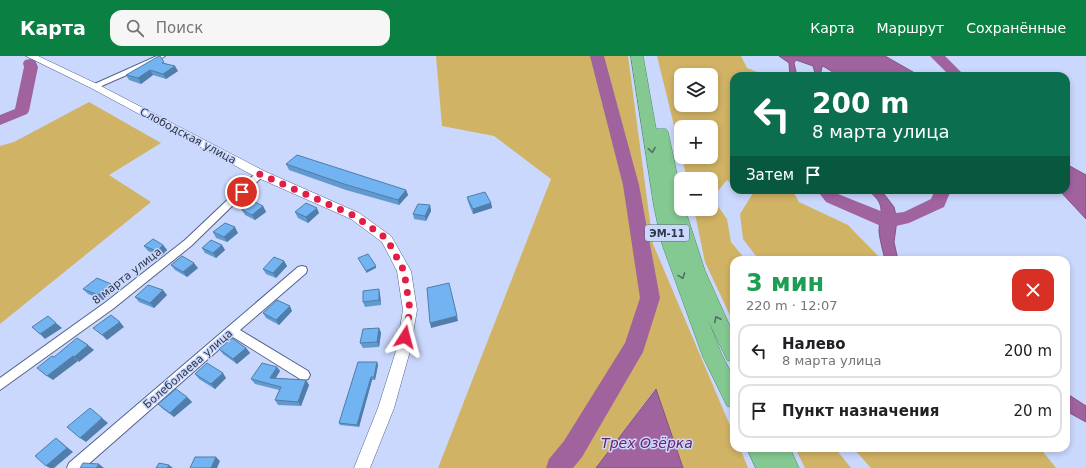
<!DOCTYPE html>
<html lang="ru">
<head>
<meta charset="utf-8">
<style>
	body { margin:0; font-family:"DejaVu Sans",sans-serif; background:#f6f6f6; color:#202124; height:100vh; display:flex; flex-direction:column; font-size:15px; white-space:nowrap }
	* { box-sizing:border-box; margin:0 }
	p { font-size:13px; color:#757577 }
	.icon { flex:none; width:22px; height:22px; fill:none; stroke:currentColor; stroke-width:2; stroke-linecap:round; stroke-linejoin:round }
	.map { position:relative; flex:1; overflow:hidden }
	.side { position:absolute; left:730px; top:200px; width:340px; height:196px; display:flex; flex-direction:column; background:#fff; border-radius:12px; box-shadow:0 2px 6px #0003 }
	.side>* { flex:none }
	.guide { position:absolute; left:730px; top:16px; width:340px; height:122px; border-radius:12px; box-shadow:0 2px 6px #0003; background:#0b6e4f; color:#fff; overflow:hidden }
	.buttons { position:absolute; left:674px; top:12px; display:grid; gap:8px }
	.buttons a { display:grid; place-items:center; width:44px; height:44px; border-radius:8px; background:#fff; box-shadow:0 2px 6px #0003; font-size:20px }
	.pin { position:absolute; display:grid; place-items:center; width:34px; height:34px; color:#fff; margin:-17px; border:2px solid #fff; border-radius:50%; box-shadow:0 1px 4px #0007 }
	.me { position:absolute; width:44px; margin:-22px; rotate:9deg; stroke-linejoin:round; filter:drop-shadow(0 0 3px #0008) }
	.turn { display:flex; align-items:center; gap:14px; height:84px; padding:0 16px; font-size:18px }
	.turn .icon { width:52px; height:52px; stroke-width:2.5 }
	.turn b { display:block; font-size:28px; line-height:34px }
	.then { display:flex; align-items:center; height:38px; padding:0 16px; background:#0003; gap:8px; font-size:15px }
	.round { display:grid; place-items:center; flex:none; width:42px; height:42px; border-radius:12px; background:#f6f6f6 }
	.summary { display:flex; align-items:center; justify-content:space-between; height:68px; padding:0 16px }
	h1 { font-size:24px; font-weight:600; line-height:30px; color:#1e9e55 }
	ul { padding:0; list-style:none }
	li { display:flex; align-items:center; gap:12px; height:54px; margin:0 8px 6px; padding:0 8px; border:2px solid #e0e0e0; border-radius:12px }
	li div { flex:1 }
	li b { display:block; font-size:15px }
	li em { font-style:normal }
	header { display:flex; align-items:center; gap:24px; box-sizing:border-box; height:56px; padding:0 20px; background:#0b8043; color:#fff }
	header strong { font-size:19px }
	nav { display:flex; gap:22px; margin-inline-start:auto; font-size:14px }
	.search { width:280px; height:36px; background:#f6f6f6; display:flex; align-items:center; gap:10px; box-sizing:border-box; padding:0 14px; border-radius:12px; color:#757577; font-size:15px }
	.map>svg:first-child { display:block }
</style>
</head>
<body>
<header>
<strong>Карта</strong>
<div class="search"><svg class="icon" aria-label="search" viewBox="0 0 24 24"><circle cx="10" cy="10" r="6"/><path d="M15 15l6 6"/></svg>Поиск</div>
<nav><a>Карта</a><a>Маршрут</a><a>Сохранённые</a></nav>
</header>
<div class="map">
<svg width="1086" height="412" viewBox="0 0 1086 412">
	<rect width="100%" height="100%" fill="#cad8fd"/>
	<g fill="#d1b365" fill-rule="evenodd">
		<polygon points="436,0 628,0 653,188 734,379 734,392 740,392 748,412 683,412 655,333 596,412 438,412 551,123 494,80 442,70"/>
		<path d="M 657,0 L 741,0 L 747,12 L 768,20 L 734,20 L 734,130 L 727,124 L 712,142 L 727,163 L 731,186 L 746,204 L 734,204 L 734,268 L 705,206 L 694,153 L 711,153 L 711,123 L 687,123 L 682,101 L 711,101 L 711,71 L 681,71 L 681,98 ZM 681,19 L 711,19 L 711,49 L 681,49 Z"/>
		<polygon points="89,46 161,87 109,119 151,146 0,268 0,90 14,86"/>
		<polygon points="755,134 792,134 799,146 848,169 882,204 759,204 743,183 740,158"/>
		<polygon points="795,392 835,392 851,412 805,412"/>
		<polygon points="853,392 1040,392 1056,412 871,412"/>
	</g>
	<g fill="#a1639e" stroke="#7f5584">
		<polygon points="779,0 885,0 920,20 839,20 823,10 822,11 820,20 812,20 815,17 813,10 796,4 794,7 797,20 790,20 789,7"/>
		<polygon points="1066,108 1086,119 1086,163 1059,134 1066,134"/>
		<path d="M 868,134 L 881,134 L 894,151 L 897,164 L 894,186 L 898,204 L 885,204 C 883,195 880,185 879,176 C 879,155 888,151 868,134 Z"/>
		<polygon points="656,333 683,412 596,412"/>
		<polygon points="1066,337 1086,350 1086,366 1066,355"/>
	</g>
	<g fill="none" stroke-linecap="round" stroke-linejoin="round">
		<g fill="#a1639e" fill-rule="evenodd">
			<polygon points="590,0 604,0 639,129 660,242 643,296 582,401 573,412 546,412 549,403 564,385 625,287 640,242 623,129"/>
			<polygon points="930,0 945,0 965,20 950,20"/>
			<polygon points="30,3 35,4 38,11 29,55 27,58 0,69 0,59 15,53 24,11 23,7 25,4"/>
			<polygon points="817,134 835,134 838,138 888,158 904,156 931,143 935,134 951,134 944,151 909,167 896,170 881,170 826,146"/>
		</g>
		<defs>
			<g id="minor">
				<polygon points="157,0 165,0 154,7 97,32 94,32 90,30"/>
				<polygon points="260,115 263,116 264,118 263,120 191,190 114,252 0,334 0,322 106,246 185,184 257,116"/>
				<polygon points="302,210 306,211 307,214 306,217 240,274 308,315 310,319 308,323 304,324 300,323 233,281 84,412 67,412 69,407 298,211"/>
			</g>
			<polygon id="tertiary" points="26,0 38,0 97,28 264,115 359,157 391,180 411,215 417,254 410,295 394,352 370,412 354,412 378,352 396,295 403,254 397,215 382,186 351,163 256,121 91,32"/>
			<g id="trunk">
				<polygon points="631,0 643,0 656,73 666,73 668,76 681,137 681,153 685,153 705,215 734,279 734,306 727,304 708,264 722,299 734,322 734,352 727,350 703,301 662,188 654,151"/>
				<polygon points="747,392 790,392 799,412 756,412"/>
			</g>
		</defs>
		<use href="#minor" stroke="#54628a" stroke-width="2"/>
		<use href="#tertiary" stroke="#54628a" stroke-width="1"/>
		<use href="#trunk" stroke="#538c66" stroke-width="1"/>
		<use href="#minor" fill="#fff" fill-rule="evenodd"/>
		<use href="#tertiary" fill="#fff" fill-rule="evenodd"/>
		<use href="#trunk" fill="#84c892" fill-rule="evenodd"/>
	</g>
	<g fill="#629ad0">
		<polygon points="165,7 178,15 166,23 153,19 141,28 129,24 126,19"/>
		<polygon points="286,108 406,134 408,139 399,149 346,134 289,114"/>
		<polygon points="467,141 491,147 492,152 473,158 468,146"/>
		<polygon points="430,149 431,155 426,165 414,163 413,158"/>
		<polygon points="263,150 266,156 255,164 245,159 242,154"/>
		<polygon points="295,156 319,157 308,167 298,162"/>
		<polygon points="213,176 238,177 227,186 216,182"/>
		<polygon points="163,189 167,194 161,200 148,195 144,190"/>
		<polygon points="222,189 225,194 216,202 205,197 202,192"/>
		<polygon points="284,205 287,210 276,222 266,218 263,213"/>
		<polygon points="171,209 198,212 187,221 175,214"/>
		<polygon points="111,228 116,233 103,244 88,238 83,233"/>
		<polygon points="380,238 381,249 365,251 363,246"/>
		<polygon points="167,239 154,252 139,246 135,241"/>
		<polygon points="292,255 279,269 266,262 263,257"/>
		<polygon points="379,272 381,277 379,291 363,292 360,287"/>
		<polygon points="246,292 250,297 237,308 223,298 219,293"/>
		<polygon points="377,306 378,309 375,324 372,324 359,371 340,369 339,367"/>
		<polygon points="277,311 280,315 276,322 306,324 309,329 301,350 278,349 275,344 279,334 255,328 251,323"/>
		<polygon points="195,318 226,322 215,333 199,323"/>
		<polygon points="187,341 192,346 174,361 163,353 158,348"/>
	</g>
	<g fill="#507da9">
		<polygon points="175,10 178,15 166,23 163,18"/>
		<polygon points="150,14 153,19 141,28 138,22"/>
		<polygon points="406,134 408,139 399,149 398,144"/>
		<polygon points="491,147 492,152 473,158 473,153"/>
		<polygon points="430,149 431,155 426,165 425,160"/>
		<polygon points="263,150 266,156 255,164 252,159"/>
		<polygon points="317,152 319,157 308,167 306,161"/>
		<polygon points="235,171 238,177 227,186 224,181"/>
		<polygon points="163,189 167,194 161,200 157,195"/>
		<polygon points="222,189 225,194 216,202 213,197"/>
		<polygon points="284,205 287,210 276,222 273,217"/>
		<polygon points="194,207 198,212 187,221 183,216"/>
		<polygon points="376,210 376,212 366,217 366,215"/>
		<polygon points="111,228 116,233 103,244 98,239"/>
		<polygon points="379,233 380,238 381,249 379,244"/>
		<polygon points="163,234 167,239 154,252 150,247"/>
		<polygon points="290,250 292,255 279,269 276,264"/>
		<polygon points="457,260 458,265 431,272 430,267"/>
		<polygon points="120,266 124,271 107,284 102,279"/>
		<polygon points="56,267 62,272 45,283 40,278"/>
		<polygon points="379,272 381,277 379,291 377,286"/>
		<polygon points="88,289 94,294 79,306 74,301"/>
		<polygon points="246,292 250,297 237,308 233,303"/>
		<polygon points="73,300 78,305 53,324 47,320"/>
		<polygon points="377,306 378,309 375,324 374,321"/>
		<polygon points="277,311 280,315 273,326 270,322"/>
		<polygon points="223,317 226,322 215,333 211,328"/>
		<polygon points="371,321 372,324 359,371 357,369"/>
		<polygon points="306,324 309,329 301,350 298,346"/>
		<polygon points="187,341 192,346 174,361 170,357"/>
		<polygon points="102,362 108,367 86,386 80,382"/>
		<polygon points="56,382 73,396 54,412 50,412 46,410"/>
		<polygon points="216,401 220,405 217,412 211,412"/>
		<polygon points="99,408 104,412 96,412"/>
		<polygon points="169,409 173,412 167,412"/>
	</g>
	<g fill="#72b3f2" stroke="#507da9">
		<polygon points="159,0 160,0 164,6 162,7 175,10 163,18 150,14 138,22 126,19"/>
		<polygon points="297,99 406,134 398,144 344,128 286,108"/>
		<polygon points="485,136 491,147 473,153 467,141"/>
		<polygon points="253,145 263,150 252,159 242,154"/>
		<polygon points="306,147 317,152 306,161 295,156"/>
		<polygon points="418,148 430,149 425,160 413,158"/>
		<polygon points="225,167 235,171 224,181 213,176"/>
		<polygon points="153,183 163,189 157,195 144,190"/>
		<polygon points="211,184 222,189 213,197 202,192"/>
		<polygon points="368,198 376,210 366,215 358,202"/>
		<polygon points="182,200 194,207 183,216 171,209"/>
		<polygon points="274,201 284,205 273,217 263,213"/>
		<polygon points="97,222 111,228 98,239 83,233"/>
		<polygon points="449,227 457,260 430,267 427,232"/>
		<polygon points="148,229 163,234 150,247 135,241"/>
		<polygon points="379,233 379,244 363,246 363,235"/>
		<polygon points="277,244 290,250 276,264 263,257"/>
		<polygon points="111,259 120,266 102,279 93,272"/>
		<polygon points="48,260 56,267 40,278 32,271"/>
		<polygon points="379,272 377,286 360,287 363,273"/>
		<polygon points="77,282 88,289 74,301 73,300 47,320 37,312 52,300 54,301"/>
		<polygon points="232,282 246,292 233,303 219,293"/>
		<polygon points="358,306 377,306 374,321 371,321 357,369 339,367"/>
		<polygon points="207,307 223,317 211,328 195,318"/>
		<polygon points="262,307 277,311 270,322 306,324 298,346 275,344 281,331 251,323"/>
		<polygon points="176,333 187,341 170,357 158,348"/>
		<polygon points="90,352 102,362 80,382 67,371"/>
		<polygon points="56,382 67,392 46,410 35,400"/>
		<polygon points="195,401 216,401 211,412 190,412"/>
		<polygon points="83,407 99,408 96,412 80,412"/>
		<polygon points="159,407 169,409 167,412 156,412"/>
	</g>
	<defs><path id="oneway-chevron" d="M-2-3.5L2.5 0L-2 3.5" fill="none" stroke-width="1.6" stroke-linecap="round" stroke-linejoin="round"/></defs>
	<g stroke="#517065">
		<use href="#oneway-chevron" transform="translate(652 94) rotate(81)"/>
		<use href="#oneway-chevron" transform="translate(682 220) rotate(70)"/>
		<use href="#oneway-chevron" transform="translate(717 263) rotate(-116)"/>
	</g>
	<g fill="none" stroke-linecap="round" stroke-linejoin="round">
		<polyline stroke="#e11d48" stroke-width="7" stroke-dasharray="0 12.6" points="242,136 260,118 355,160 387,183 404,215 410,254 405,281"/>
	</g>
	<g text-anchor="middle" dominant-baseline="central" stroke-width="3" stroke-linejoin="round" paint-order="stroke">
		<rect fill="#cad8fd" stroke="#5e667e" stroke-width="1" x="645" y="169" width="44" height="16" rx="3"/>
		<g font-size="10" font-weight="bold" fill="#2f3547">
			<text x="667" y="177">ЭМ-11</text>
		</g>
		<g font-size="11" fill="#2f3547" stroke="#cad8fd">
			<text transform="translate(188 80) rotate(28)">Слободская улица</text>
			<text transform="translate(127 220) rotate(-38)">8 марта улица</text>
			<text transform="translate(188 313) rotate(-41)">Болеболаева улица</text>
		</g>
		<g font-size="14" font-style="italic" fill="#6d206b" stroke="#cad8fd">
			<text x="647" y="387">Трех Озёрка</text>
		</g>
	</g>
</svg>
<div class="buttons">
<a><svg class="icon" aria-label="layers" viewBox="0 0 24 24"><path d="M12 4l9 5-9 5-9-5zM3 14l9 5 9-5"/></svg></a>
<a>+</a>
<a>−</a>
</div>
<div class="pin" style="left:242px;top:136px;background:#d93025"><svg class="icon" aria-label="arrive" viewBox="0 0 24 24"><path d="M6 21V4h12l-3 4 3 4H6"/></svg></div>
<svg class="me" style="left:405px;top:281px" viewBox="-20 -20 40 40"><path d="M0-17L14 15 0 8-14 15z" fill="#e11d48" stroke="#fff" stroke-width="4"/></svg>
<div class="guide">
<div class="turn"><svg class="icon" aria-label="left" viewBox="0 0 24 24"><path d="M17 20v-9H6M10 6l-5 5 5 5"/></svg><div><b>200 m</b>8 марта улица</div></div>
<div class="then">Затем<svg class="icon" aria-label="arrive" viewBox="0 0 24 24"><path d="M6 21V4h12l-3 4 3 4H6"/></svg></div>
</div>
<section class="side">
<div class="summary"><div><h1>3 мин</h1><p>220 m · 12:07</p></div><a class="round" style="background:#d93025;color:#fff"><svg class="icon" aria-label="close" viewBox="0 0 24 24"><path d="M6 6l12 12M18 6L6 18"/></svg></a></div>
<ul>
<li><svg class="icon" aria-label="left" viewBox="0 0 24 24"><path d="M17 20v-9H6M10 6l-5 5 5 5"/></svg><div><b>Налево</b><p>8 марта улица</p></div><em>200 m</em></li>
<li><svg class="icon" aria-label="arrive" viewBox="0 0 24 24"><path d="M6 21V4h12l-3 4 3 4H6"/></svg><div><b>Пункт назначения</b></div><em>20 m</em></li>
</ul>
</section>
</div>
</body>
</html>
